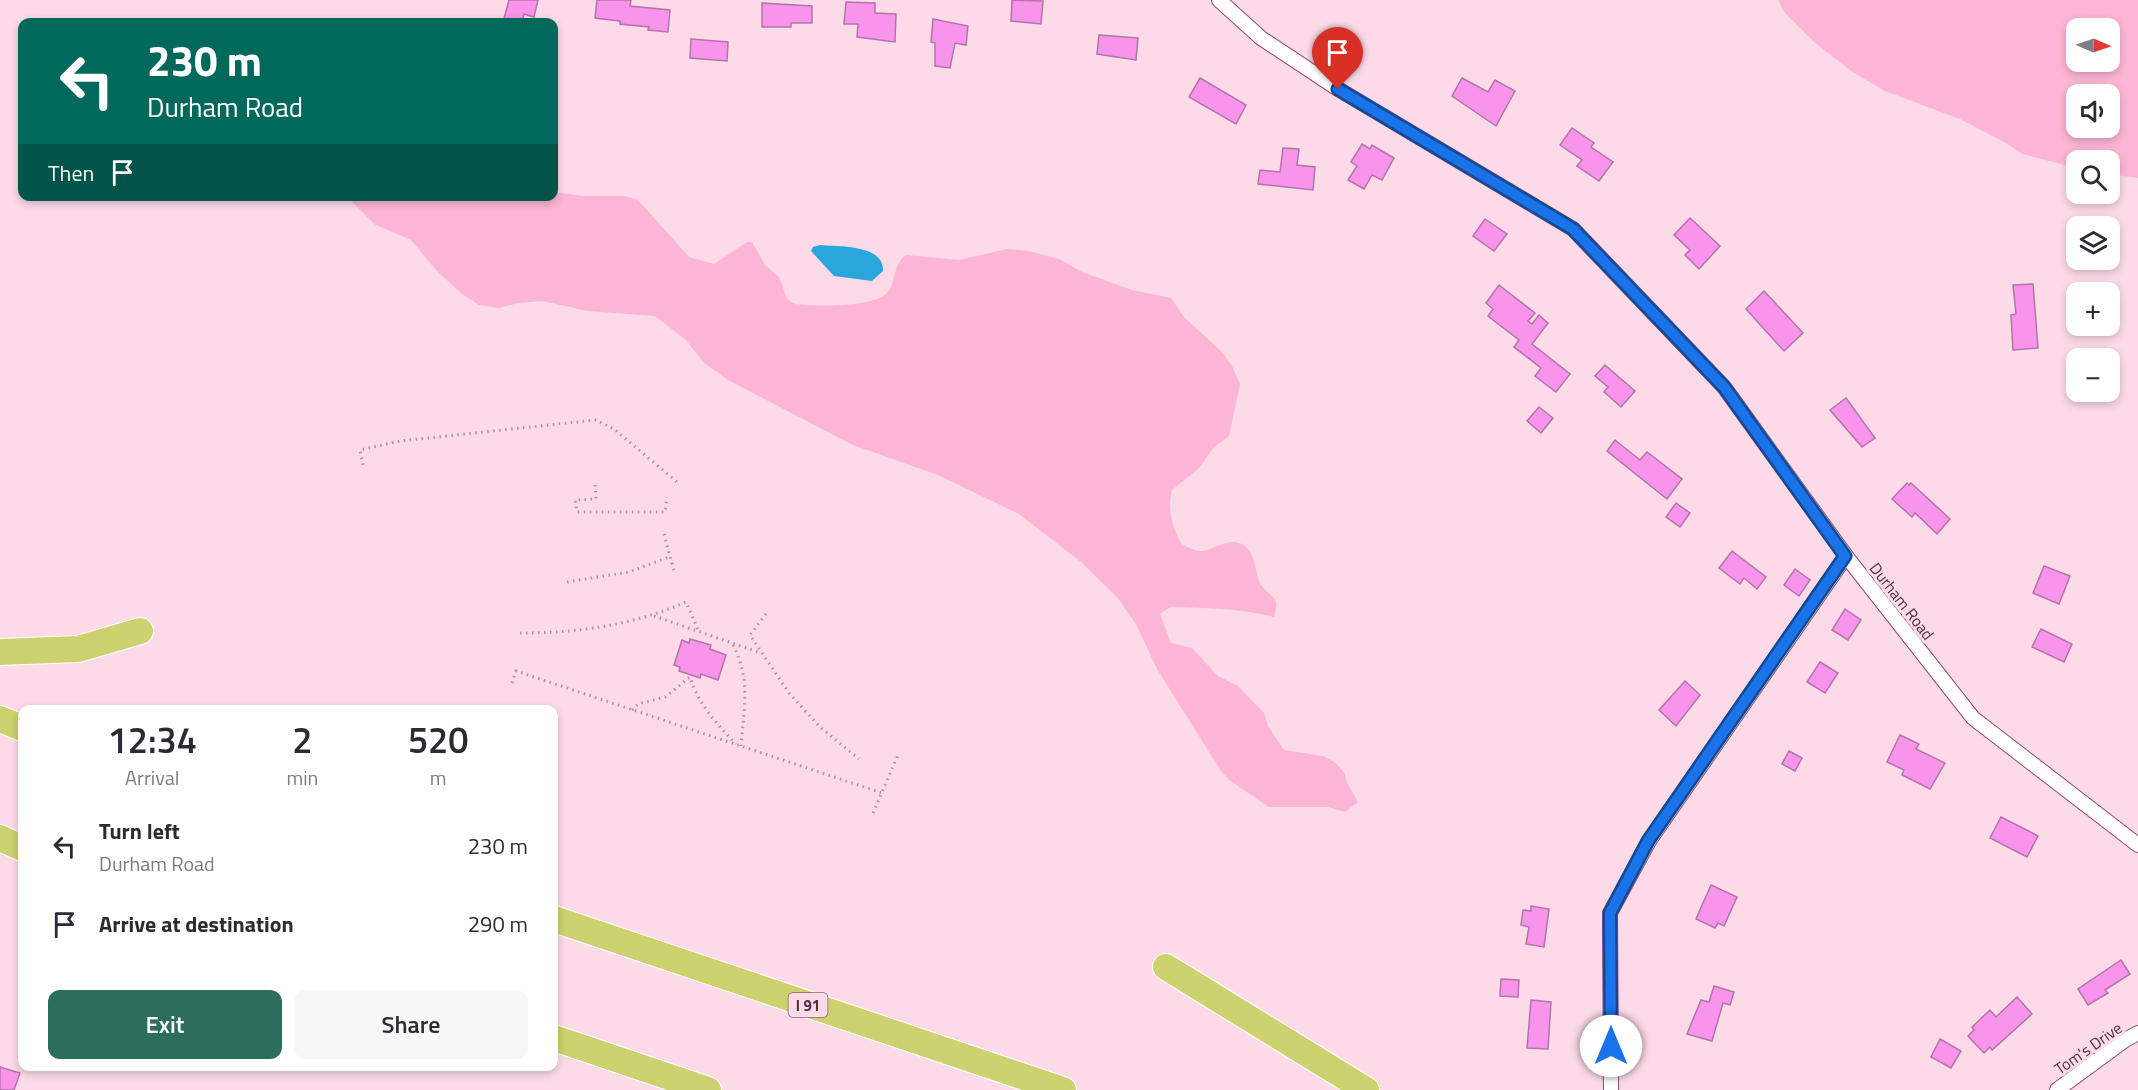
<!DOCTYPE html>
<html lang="en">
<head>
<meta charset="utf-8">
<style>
	body { margin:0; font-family:"Titillium Web",sans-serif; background:#f7f7f7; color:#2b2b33; height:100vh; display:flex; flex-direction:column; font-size:22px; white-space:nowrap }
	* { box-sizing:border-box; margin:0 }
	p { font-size:20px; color:#7c7c81 }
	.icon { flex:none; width:33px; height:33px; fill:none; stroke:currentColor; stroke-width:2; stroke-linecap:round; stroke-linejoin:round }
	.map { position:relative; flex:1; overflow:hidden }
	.drawer { position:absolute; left:18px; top:705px; width:540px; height:366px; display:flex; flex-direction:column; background:#fff; border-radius:12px; box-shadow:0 3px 9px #0003 }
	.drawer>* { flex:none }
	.top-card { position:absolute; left:18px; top:18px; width:540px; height:183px; border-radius:12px; box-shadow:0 3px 9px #0003; background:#00695c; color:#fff; overflow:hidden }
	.needle { width:39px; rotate:92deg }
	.controls { position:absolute; left:2066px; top:18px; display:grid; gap:12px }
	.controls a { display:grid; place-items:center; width:54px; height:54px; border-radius:12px; background:#fff; box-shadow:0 3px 9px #0003; font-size:30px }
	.pin { position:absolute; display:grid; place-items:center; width:51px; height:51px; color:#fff; margin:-62px -26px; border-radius:50% 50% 50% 0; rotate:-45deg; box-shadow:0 0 6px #0007 }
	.pin .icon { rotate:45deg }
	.me { position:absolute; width:66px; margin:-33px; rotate:0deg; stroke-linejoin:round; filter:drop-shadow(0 0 4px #0008) }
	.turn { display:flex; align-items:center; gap:21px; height:126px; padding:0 30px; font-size:27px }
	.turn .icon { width:78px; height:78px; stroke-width:2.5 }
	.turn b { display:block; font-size:42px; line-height:51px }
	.then { display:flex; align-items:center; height:57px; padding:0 30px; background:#0003; gap:12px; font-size:22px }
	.eta { display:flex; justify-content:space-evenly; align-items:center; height:102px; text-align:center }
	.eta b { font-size:36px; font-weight:600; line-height:42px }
	.button { display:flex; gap:12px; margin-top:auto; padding:12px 30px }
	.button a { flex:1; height:69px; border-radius:12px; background:#2d6d5b; color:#fff; font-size:24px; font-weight:600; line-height:69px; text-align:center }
	.button a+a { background:#f7f7f7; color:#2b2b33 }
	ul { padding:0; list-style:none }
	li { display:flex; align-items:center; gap:18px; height:78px; padding:0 30px }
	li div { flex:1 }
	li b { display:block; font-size:22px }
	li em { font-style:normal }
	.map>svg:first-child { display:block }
</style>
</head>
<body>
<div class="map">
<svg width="2138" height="1090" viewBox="0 0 2138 1090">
	<rect width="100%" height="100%" fill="#fcdae8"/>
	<g fill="#fcb5d4" fill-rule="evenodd">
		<path d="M 1778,0 L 2138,0 L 2138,178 L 2109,174 L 2109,160 L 2076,160 L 2076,168 L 2022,154 L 2006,143 L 1960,119 L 1885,91 L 1851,71 L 1814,42 L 1785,13 ZM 2076,28 L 2109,28 L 2109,62 L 2076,62 ZM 2076,94 L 2109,94 L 2109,128 L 2076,128 Z"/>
		<path d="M 554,192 L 583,196 L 625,196 L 638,200 L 689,257 L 714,264 L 747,242 L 752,242 L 765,265 L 779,277 L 787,299 L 795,304 C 815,306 880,309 890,289 C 896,278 894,263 906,255 L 959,260 L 1007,249 L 1029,251 L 1059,259 L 1082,272 L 1132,290 L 1171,298 L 1184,317 L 1222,352 L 1232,366 L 1240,384 L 1229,436 L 1213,448 L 1199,468 L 1172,490 C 1167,507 1172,529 1182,544 C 1187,547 1197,552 1203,551 C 1218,548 1233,534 1247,548 C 1257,559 1255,577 1262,586 C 1273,600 1280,595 1274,617 C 1240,608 1204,608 1170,607 L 1160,614 L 1171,643 L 1192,648 L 1218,676 L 1238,686 L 1264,713 L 1268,726 L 1284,750 L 1323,756 L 1336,763 L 1345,774 L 1347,783 L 1358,802 L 1345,812 L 1328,807 L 1269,807 L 1229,780 L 1221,771 L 1157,669 L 1137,626 L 1118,598 L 1081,562 L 1019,514 L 938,475 L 853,445 L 728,380 L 703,362 L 686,340 L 655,316 L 588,311 L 542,301 L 518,303 L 499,308 L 479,305 L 462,294 L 436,270 L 411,240 L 374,224 L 347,197 L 554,196 Z"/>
	</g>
	<path fill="#27a7db" d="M 820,245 C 839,247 884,244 883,271 L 872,281 L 834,276 L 811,251 L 813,247 Z"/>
	<g fill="#f994ec" stroke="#b374aa" stroke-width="1.5">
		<polygon points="509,0 538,0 534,17 524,14 522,22 503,22"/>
		<polygon points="597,0 631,0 630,6 670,10 668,32 648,30 649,27 620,24 620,21 595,18"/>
		<polygon points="1012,0 1043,1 1041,24 1011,21"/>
		<polygon points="846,2 875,3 875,13 896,14 895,42 857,37 858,24 844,24"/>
		<polygon points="762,3 812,6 812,23 791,23 791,27 762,27"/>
		<polygon points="933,19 968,26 966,45 955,43 950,68 935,66 935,43 931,42"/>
		<polygon points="1099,35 1138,38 1136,60 1097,54"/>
		<polygon points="691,39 728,42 727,61 690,58"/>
		<polygon points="1200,78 1246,105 1236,124 1189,97"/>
		<polygon points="1462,78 1488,92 1495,80 1515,91 1496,126 1452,96"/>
		<polygon points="1572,128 1594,143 1591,147 1613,162 1599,181 1577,166 1582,160 1560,145"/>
		<polygon points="1362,144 1370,149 1372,145 1394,158 1382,180 1372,175 1364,189 1348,180 1357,166 1351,162"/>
		<polygon points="1283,148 1299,149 1297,165 1315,167 1313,190 1258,184 1260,170 1280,172"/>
		<polygon points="1690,218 1720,246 1699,269 1685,255 1690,250 1674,235"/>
		<polygon points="1485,219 1507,234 1494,251 1473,236"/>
		<polygon points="2033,284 2038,348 2013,350 2011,315 2016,314 2013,285"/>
		<polygon points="1499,285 1535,313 1528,321 1532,324 1539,315 1548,323 1532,344 1570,374 1556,392 1535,376 1541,368 1514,347 1519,340 1488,316 1493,309 1486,303"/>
		<polygon points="1764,291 1803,333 1784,351 1746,309"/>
		<polygon points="1605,365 1635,391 1621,407 1604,392 1608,387 1595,376"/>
		<polygon points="1846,398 1875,438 1862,447 1830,410"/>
		<polygon points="1539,407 1553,418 1541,433 1527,421"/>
		<polygon points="1615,440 1640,460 1647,452 1682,479 1667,499 1607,451"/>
		<polygon points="1907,483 1909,485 1911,483 1950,519 1937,534 1915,513 1912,517 1892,499"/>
		<polygon points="1676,503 1690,513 1680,527 1666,517"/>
		<polygon points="1732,551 1766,577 1757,589 1744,578 1740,584 1719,568"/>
		<polygon points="2044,566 2070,576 2059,604 2033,593"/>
		<polygon points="1795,569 1810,580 1799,596 1784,585"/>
		<polygon points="1845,609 1861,620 1848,640 1832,630"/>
		<polygon points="2041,629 2072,644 2064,662 2032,647"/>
		<polygon points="690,639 711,645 710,649 726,655 718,680 701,674 700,678 679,671 680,667 674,665 682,640 689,643"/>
		<polygon points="1820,662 1838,673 1825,693 1807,682"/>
		<polygon points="1685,681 1700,695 1676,726 1659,710"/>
		<polygon points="1900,735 1919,744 1916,749 1945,763 1930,789 1902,775 1904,770 1887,762"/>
		<polygon points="1789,751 1802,758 1795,771 1782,764"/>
		<polygon points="2001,817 2038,836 2027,857 1990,838"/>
		<polygon points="1711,885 1737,897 1724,926 1718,923 1715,928 1696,919"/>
		<polygon points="1531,906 1549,909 1544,947 1526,944 1529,927 1521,925 1523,910 1531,911"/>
		<polygon points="2121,960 2130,974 2105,990 2108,993 2088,1005 2078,989"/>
		<polygon points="1501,979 1519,980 1518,997 1500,996"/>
		<polygon points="1714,986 1734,992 1730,1005 1723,1003 1712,1041 1687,1034 1701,1000 1709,1002"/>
		<polygon points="2017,997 2032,1014 1992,1050 1990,1047 1984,1053 1968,1036 1974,1030 1972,1027 1990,1010 1996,1017"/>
		<polygon points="1531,1000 1551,1002 1548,1049 1527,1048"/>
		<polygon points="1940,1039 1961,1051 1951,1068 1931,1057"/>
		<polygon points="0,1067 20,1073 14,1090 0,1090"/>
	</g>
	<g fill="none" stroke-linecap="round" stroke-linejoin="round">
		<defs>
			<g id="street">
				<polyline points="1219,0 1261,38 1338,89 1573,229 1724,387 1846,556 1973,718 2138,845"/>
				<polyline points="1611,1090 1610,913 1649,841 1846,556"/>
				<polyline points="2057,1090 2125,1040 2138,1033"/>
			</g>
			<g id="highway">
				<polyline points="0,652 78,649 140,631"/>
				<polyline points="0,719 22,728"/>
				<polyline points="0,838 22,848"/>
				<polyline points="554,919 1063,1090"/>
				<polyline points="1166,967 1366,1090"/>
				<polyline points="554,1038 708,1090"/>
			</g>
		</defs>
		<use href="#street" stroke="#954c6f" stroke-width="16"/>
		<use href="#highway" stroke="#fff" stroke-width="28"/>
		<g stroke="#b18f9e" stroke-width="3" stroke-dasharray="1.5 4.5" stroke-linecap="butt">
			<polyline points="363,465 360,450 400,441 596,420 614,429 677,482"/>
			<polyline points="595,485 596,499 575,500 577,512 665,512 667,497"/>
			<polyline points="664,534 674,571"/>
			<polyline points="567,582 629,572 669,557"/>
			<polyline points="766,614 750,635 789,693 820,727 859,759"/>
			<polyline points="654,616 761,653"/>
			<path d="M 520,633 C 579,633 633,625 686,602 L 699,632"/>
			<path d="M 733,645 C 751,679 744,708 741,746"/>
			<polyline points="512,683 516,671 882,793"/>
			<path d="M 632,710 L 638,704 L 665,697 L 690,677 C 699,705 716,723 736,744"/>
			<polyline points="873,813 898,755"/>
		</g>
		<use href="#street" stroke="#fff" stroke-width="14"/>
		<use href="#highway" stroke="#ccd26f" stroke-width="26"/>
	</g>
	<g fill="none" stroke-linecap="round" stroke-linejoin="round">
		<defs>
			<polyline id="route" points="1338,89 1573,229 1724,387 1845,556 1648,841 1610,913 1611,1046"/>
		</defs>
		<use href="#route" stroke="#114b97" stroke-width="15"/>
		<use href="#route" stroke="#1a73e8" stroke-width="10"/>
	</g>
	<g text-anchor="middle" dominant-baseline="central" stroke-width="6" stroke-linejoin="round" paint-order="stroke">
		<rect fill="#fcdae8" stroke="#856472" stroke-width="1.5" x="788.5" y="993" width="39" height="24" rx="4.5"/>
		<g font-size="15" font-weight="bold" fill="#523140">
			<text x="808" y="1005">I 91</text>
		</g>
		<g font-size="16" fill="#523140" stroke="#fcdae8">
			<text transform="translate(1902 601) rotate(52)">Durham Road</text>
			<text transform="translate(2088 1048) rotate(-35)">Tom's Drive</text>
		</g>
	</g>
</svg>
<div class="controls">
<a><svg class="needle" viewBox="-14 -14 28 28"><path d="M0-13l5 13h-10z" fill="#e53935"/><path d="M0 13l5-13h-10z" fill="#7c7c81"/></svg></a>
<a><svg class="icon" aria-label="sound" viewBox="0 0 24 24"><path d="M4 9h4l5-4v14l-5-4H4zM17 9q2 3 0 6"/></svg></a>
<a><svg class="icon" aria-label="search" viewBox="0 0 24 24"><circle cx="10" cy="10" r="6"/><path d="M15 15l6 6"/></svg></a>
<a><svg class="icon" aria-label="layers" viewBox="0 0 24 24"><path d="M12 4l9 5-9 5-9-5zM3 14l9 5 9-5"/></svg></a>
<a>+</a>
<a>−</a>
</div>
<div class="pin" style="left:1338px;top:89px;background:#d93025"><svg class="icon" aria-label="arrive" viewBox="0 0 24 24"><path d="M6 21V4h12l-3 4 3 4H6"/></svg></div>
<svg class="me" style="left:1611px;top:1046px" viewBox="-20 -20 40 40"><circle r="19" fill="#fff"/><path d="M0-13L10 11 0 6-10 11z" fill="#1a73e8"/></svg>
<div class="top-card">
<div class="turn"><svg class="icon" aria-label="left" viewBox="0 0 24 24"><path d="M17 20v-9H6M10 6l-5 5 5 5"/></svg><div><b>230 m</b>Durham Road</div></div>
<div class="then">Then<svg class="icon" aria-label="arrive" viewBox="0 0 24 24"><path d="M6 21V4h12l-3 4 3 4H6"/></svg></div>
</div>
<section class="drawer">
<div class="eta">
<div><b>12:34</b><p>Arrival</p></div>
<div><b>2</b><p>min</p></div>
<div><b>520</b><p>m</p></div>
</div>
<ul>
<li><svg class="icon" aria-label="left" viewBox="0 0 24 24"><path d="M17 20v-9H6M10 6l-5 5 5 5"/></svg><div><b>Turn left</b><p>Durham Road</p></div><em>230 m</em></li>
<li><svg class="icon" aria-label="arrive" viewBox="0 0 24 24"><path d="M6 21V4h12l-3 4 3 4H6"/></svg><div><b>Arrive at destination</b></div><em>290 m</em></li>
</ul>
<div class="button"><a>Exit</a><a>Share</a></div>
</section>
</div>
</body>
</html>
